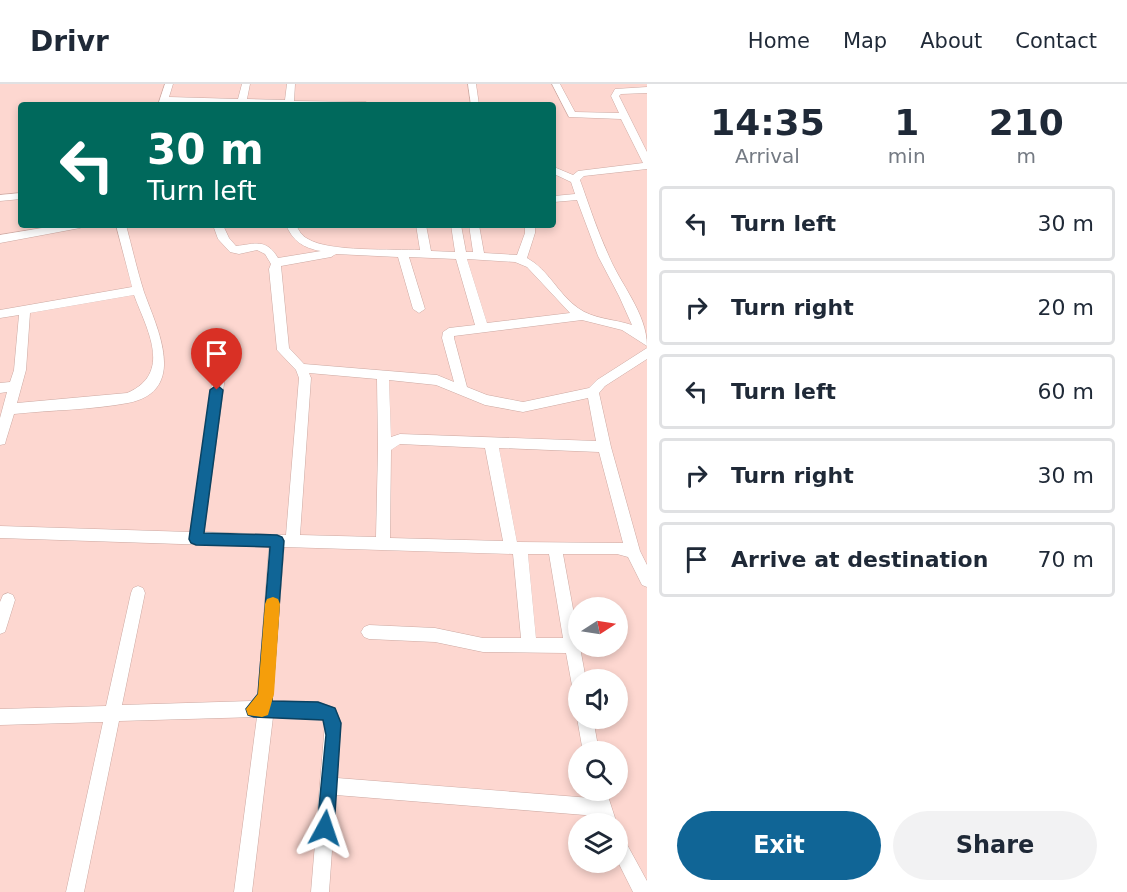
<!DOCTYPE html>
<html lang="en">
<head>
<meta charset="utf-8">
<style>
	body { margin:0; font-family:"DejaVu Sans",sans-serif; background:#f2f2f3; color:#1f2937; height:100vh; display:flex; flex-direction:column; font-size:22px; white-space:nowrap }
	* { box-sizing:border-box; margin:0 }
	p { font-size:20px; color:#747a83 }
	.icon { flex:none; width:33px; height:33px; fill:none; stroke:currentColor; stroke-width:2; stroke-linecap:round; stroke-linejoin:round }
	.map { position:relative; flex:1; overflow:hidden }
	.side { display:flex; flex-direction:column; background:#fff; width:480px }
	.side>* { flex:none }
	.hud { position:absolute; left:18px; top:18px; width:538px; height:126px; border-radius:6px; box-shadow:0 3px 9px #0003; background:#00695c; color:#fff; overflow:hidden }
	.needle { width:39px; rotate:78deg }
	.buttons { position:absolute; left:568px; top:513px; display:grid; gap:12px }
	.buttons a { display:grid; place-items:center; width:60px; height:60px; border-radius:50%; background:#fff; box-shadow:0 3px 9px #0003; font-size:30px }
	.pin { position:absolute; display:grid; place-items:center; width:51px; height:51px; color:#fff; margin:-62px -26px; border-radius:50% 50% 50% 0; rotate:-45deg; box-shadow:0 0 6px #0007 }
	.pin .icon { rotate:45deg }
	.me { position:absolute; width:66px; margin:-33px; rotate:5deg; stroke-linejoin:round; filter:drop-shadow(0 0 4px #0008) }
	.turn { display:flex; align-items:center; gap:21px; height:126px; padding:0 30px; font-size:27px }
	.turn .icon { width:78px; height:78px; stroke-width:2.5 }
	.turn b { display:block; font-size:42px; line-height:51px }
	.eta { display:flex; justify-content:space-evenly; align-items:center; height:102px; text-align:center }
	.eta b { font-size:36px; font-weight:800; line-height:42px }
	.primary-button { display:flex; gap:12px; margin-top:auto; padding:12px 30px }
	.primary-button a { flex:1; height:69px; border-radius:36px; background:#106596; color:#fff; font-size:24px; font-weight:800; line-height:69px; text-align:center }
	.primary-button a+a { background:#f2f2f3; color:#1f2937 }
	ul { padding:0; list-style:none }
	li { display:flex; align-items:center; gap:18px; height:75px; margin:0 12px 9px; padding:0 18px; border:3px solid #e0e1e3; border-radius:6px }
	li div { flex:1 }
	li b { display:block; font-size:22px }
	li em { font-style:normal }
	header { display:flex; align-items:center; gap:36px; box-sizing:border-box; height:84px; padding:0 30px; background:#fff; border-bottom:2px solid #e0e1e3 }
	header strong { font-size:28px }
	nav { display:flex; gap:33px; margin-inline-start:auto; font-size:21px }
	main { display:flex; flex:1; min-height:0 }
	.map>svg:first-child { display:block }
</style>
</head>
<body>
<header>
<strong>Drivr</strong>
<nav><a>Home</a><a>Map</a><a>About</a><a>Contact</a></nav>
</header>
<main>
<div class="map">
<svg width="647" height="808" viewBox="0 0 647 808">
	<rect width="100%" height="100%" fill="#fdd7d0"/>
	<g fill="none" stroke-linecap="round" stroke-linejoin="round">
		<defs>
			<g id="minor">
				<polygon points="165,0 173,0 169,13 238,15 242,0 250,0 247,15 285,16 287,0 295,0 294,17 366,18 370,21 167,19 166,21 158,21"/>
				<polygon points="468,0 476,0 479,21 471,21"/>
				<path d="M 552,0 L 560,0 L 575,28 L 619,29 L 611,12 L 615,5 L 647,3 L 647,9 L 621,10 L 619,12 L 647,68 L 647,85 L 584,92 L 580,96 C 589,121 597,146 608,170 C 620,200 647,229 647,262 L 622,246 L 582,236 L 454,252 L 454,254 L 467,303 L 487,311 L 523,318 L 589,304 L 597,296 L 647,264 L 647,275 L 605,302 L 599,309 L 611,363 L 640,467 L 647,481 L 647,503 L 642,501 L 628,473 L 617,470 L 563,470 L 586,596 L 579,596 L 579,609 L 573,607 L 566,569 L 483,568 L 435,558 L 369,555 L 364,553 L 361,548 L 364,543 L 369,541 L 435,544 L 483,554 L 521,554 L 513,470 L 284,463 L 272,617 L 318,618 L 335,624 L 341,639 L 337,694 L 591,714 L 589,706 L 606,706 L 617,740 L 599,740 L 597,732 L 336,711 L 329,808 L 311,808 L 325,639 L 323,636 L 318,634 L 273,633 L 252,808 L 234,808 L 257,633 L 119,637 L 84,808 L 66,808 L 103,638 L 0,641 L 0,625 L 106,622 L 131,509 L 133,504 L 138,502 L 143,504 L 145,509 L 122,621 L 251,617 L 258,610 L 269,463 L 0,454 L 0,442 L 190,448 L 214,285 L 220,280 L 226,285 L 204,448 L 286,451 L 299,294 L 296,286 L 277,266 L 269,185 L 271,180 L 265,170 L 257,166 L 239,170 L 230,168 L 218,155 L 213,141 L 223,141 L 229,154 L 236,162 C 255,160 266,154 278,174 L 321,167 C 303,164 293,157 286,141 L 296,141 C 299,147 302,152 308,155 C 329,168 393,165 420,166 L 416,141 L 426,141 L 431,167 L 455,168 L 451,141 L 461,141 L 466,168 L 473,168 L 469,141 L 479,141 L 484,169 L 517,171 L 525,149 L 525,141 L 535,141 L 535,149 L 527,174 C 549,186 558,210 578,224 C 593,235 614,235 632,241 L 619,212 L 598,172 L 577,116 L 554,118 L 554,112 L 575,110 L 571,98 L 554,90 L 554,83 L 573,91 L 578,87 L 643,79 L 621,35 L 569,33 ZM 336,170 L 398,173 L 413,225 L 419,229 L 425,225 L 409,173 L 456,175 L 475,241 L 449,244 L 443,248 L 442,254 L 454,298 L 437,291 L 304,280 L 289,264 L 281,182 L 331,173 ZM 467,175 L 515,178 L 527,183 L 570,229 L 487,239 ZM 309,289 L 377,295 L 378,364 L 376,453 L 300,451 L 311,294 ZM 389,296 L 436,301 L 485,321 L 523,328 L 588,314 L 596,357 L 400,350 L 391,353 ZM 400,360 L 485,364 L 503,457 L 390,454 L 391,366 ZM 499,364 L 599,368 L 623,459 L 517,458 ZM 528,470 L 549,470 L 563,554 L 536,554 Z"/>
				<polygon points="21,109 21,115 0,117 0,111"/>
				<polygon points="60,141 85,141 80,144 0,159 0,151"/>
				<path d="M 116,141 L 126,141 C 132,163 137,186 144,208 C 157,244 189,307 128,319 C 91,326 51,326 14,330 L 6,356 L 5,360 L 0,361 L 0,334 L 7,308 L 0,309 L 0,299 L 10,298 L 14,286 L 19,231 L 0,234 L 0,226 L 132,203 ZM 134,211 C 147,246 173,289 127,309 L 17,319 L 26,286 L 30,229 Z"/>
				<polygon points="8,509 13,511 15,516 5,548 0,550 0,518 3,511"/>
				<polygon points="579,629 579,634 593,634 599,668 583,668 577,634"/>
				<polygon points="618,752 624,755 647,797 647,808 633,808 618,778"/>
			</g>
		</defs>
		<use href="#minor" stroke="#cda9a2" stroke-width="1"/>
		<use href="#minor" fill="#fff" fill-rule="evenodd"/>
	</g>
	<polygon fill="#106596" stroke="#0a4262" stroke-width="1.5" points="217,301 223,306 204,449 277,451 282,453 284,457 272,617 318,618 335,624 341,639 334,744 332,750 325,753 319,750 317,744 326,651 323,636 254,633 248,631 246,625 258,610 270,463 196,461 191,459 189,455 210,306"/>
	<polygon fill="#f59e0b" points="273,513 278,515 280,520 274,610 268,631 262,633 248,631 246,625 258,610 265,520 267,515"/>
</svg>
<div class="buttons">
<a><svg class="needle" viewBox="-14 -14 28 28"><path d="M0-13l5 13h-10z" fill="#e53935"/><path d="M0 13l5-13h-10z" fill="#747a83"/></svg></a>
<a><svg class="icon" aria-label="sound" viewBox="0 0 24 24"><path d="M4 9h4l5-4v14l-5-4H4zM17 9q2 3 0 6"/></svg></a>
<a><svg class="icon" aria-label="search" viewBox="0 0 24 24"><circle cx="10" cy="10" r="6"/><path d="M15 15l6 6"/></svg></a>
<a><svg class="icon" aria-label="layers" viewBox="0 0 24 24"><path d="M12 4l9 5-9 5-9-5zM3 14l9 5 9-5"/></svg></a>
</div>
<div class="pin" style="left:217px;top:306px;background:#d93025"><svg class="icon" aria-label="arrive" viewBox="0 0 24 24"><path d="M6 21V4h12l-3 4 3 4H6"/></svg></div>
<svg class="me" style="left:325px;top:744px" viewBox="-20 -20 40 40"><path d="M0-17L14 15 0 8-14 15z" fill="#106596" stroke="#fff" stroke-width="4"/></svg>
<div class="hud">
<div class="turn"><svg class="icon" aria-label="left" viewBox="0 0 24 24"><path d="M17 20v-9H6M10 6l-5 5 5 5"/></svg><div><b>30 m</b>Turn left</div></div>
</div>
</div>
<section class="side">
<div class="eta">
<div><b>14:35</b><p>Arrival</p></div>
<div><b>1</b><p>min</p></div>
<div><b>210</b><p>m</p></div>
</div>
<ul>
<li><svg class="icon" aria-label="left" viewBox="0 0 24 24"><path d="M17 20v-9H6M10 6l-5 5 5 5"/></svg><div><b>Turn left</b></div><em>30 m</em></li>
<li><svg class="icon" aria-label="right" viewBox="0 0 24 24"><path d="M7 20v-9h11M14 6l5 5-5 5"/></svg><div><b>Turn right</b></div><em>20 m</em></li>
<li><svg class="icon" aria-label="left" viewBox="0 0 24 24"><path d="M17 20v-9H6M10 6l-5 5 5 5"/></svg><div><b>Turn left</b></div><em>60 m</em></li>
<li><svg class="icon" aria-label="right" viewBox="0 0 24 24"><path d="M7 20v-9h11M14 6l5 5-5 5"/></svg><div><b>Turn right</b></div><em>30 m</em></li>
<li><svg class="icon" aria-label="arrive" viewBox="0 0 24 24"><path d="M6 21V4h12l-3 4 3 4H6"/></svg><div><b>Arrive at destination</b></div><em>70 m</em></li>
</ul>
<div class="primary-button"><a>Exit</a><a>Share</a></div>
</section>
</main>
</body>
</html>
